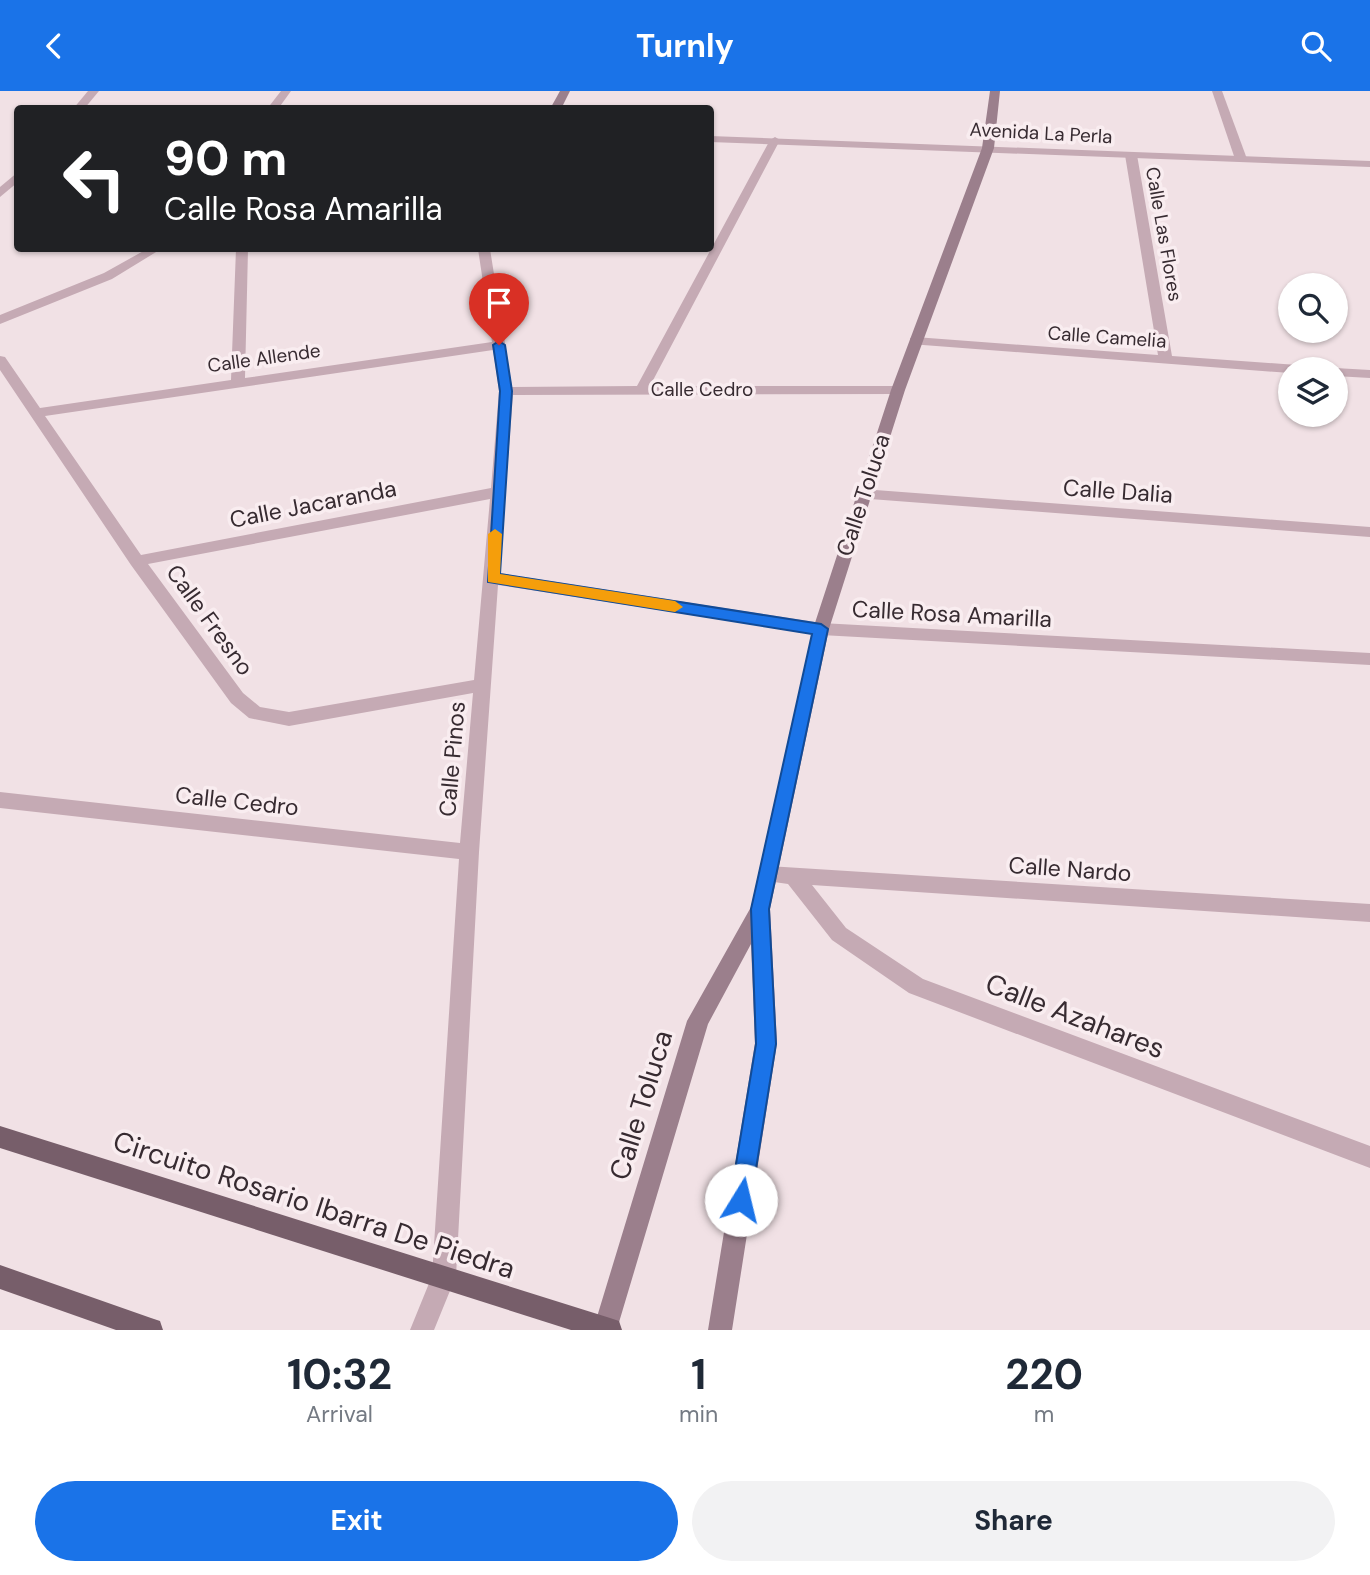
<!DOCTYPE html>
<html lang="en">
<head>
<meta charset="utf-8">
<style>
	body { margin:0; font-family:"DM Sans",sans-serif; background:#f2f2f3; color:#1f2937; height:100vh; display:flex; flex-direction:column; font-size:26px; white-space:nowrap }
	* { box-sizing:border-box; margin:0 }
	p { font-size:23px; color:#747a83 }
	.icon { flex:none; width:38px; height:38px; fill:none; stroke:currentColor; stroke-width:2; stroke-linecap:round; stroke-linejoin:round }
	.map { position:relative; height:1239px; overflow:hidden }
	.drawer { display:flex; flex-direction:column; background:#fff; flex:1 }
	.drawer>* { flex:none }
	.hud { position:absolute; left:14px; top:14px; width:700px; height:147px; border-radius:7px; box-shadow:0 2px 5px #0004; background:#202124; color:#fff; overflow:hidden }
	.controls { position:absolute; left:1278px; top:182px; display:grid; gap:14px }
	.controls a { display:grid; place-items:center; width:70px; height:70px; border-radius:50%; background:#fff; box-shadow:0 2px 5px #0004; font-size:35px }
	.pin { position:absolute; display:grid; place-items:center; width:60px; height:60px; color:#fff; margin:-72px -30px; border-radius:50% 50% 50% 0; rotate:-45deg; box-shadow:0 0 7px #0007 }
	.pin .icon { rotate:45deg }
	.me { position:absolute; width:77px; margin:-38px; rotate:9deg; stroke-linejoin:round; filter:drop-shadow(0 0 5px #0008) }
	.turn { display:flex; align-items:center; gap:24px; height:147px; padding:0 35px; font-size:32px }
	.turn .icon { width:91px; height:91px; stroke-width:2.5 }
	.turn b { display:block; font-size:49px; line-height:60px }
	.eta { display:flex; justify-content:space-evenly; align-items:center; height:119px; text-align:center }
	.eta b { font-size:42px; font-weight:700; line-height:49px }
	.action { display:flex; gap:14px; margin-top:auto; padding:14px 35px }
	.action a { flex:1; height:80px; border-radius:42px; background:#1a73e8; color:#fff; font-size:28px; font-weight:700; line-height:80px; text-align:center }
	.action a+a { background:#f2f2f3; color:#1f2937 }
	header { display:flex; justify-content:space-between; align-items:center; height:91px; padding:0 35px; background:#1a73e8; color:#fff; font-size:32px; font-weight:700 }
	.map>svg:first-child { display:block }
</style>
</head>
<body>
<header><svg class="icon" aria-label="back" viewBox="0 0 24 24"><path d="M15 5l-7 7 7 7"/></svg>Turnly<svg class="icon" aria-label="search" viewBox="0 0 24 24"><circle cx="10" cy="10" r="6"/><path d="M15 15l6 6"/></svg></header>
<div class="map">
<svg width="1370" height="1239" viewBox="0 0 1370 1239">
	<rect width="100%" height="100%" fill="#f1e1e5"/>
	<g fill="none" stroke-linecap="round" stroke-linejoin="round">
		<g fill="#c5aab4" fill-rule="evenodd">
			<polygon points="88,0 99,0 84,18 73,18"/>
			<polygon points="1212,0 1222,0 1247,68 1245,70 1235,68"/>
			<path d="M 775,46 L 780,49 L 650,295 L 898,295 L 905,299 L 898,303 L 513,304 L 499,482 L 821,532 L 1370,562 L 1370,574 L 821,544 L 498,494 L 479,761 L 456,1185 L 434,1239 L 410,1239 L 432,1185 L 459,768 L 0,717 L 0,701 L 460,752 L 473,602 L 289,635 L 249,627 L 231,612 L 131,474 L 0,279 L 0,265 L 5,266 L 40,317 L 231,289 L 236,158 L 248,158 L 245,287 L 492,251 L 478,158 L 490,158 L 512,296 L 637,295 L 770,49 ZM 493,259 L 499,300 L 491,397 L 141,464 L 45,325 ZM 490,408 L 474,589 L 289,621 L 260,616 L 243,602 L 148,473 Z"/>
			<polygon points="1131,61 1137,64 1172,265 1297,274 1304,278 1290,278 1290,282 910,253 910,247 915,246 1158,264 1125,64"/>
			<polygon points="18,81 18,91 0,106 0,96"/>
			<polygon points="147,158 161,158 112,188 0,233 0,224 104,182"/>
			<polygon points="1335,277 1370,279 1370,287 1335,285 1335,278 1330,278"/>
			<polygon points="862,398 1370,436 1370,446 857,407 854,403"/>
			<polygon points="768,775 1370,813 1370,831 812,794 846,837 923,888 1370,1055 1370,1077 909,902 832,849 788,793 761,789 758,783 761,777"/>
		</g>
		<g fill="#c5aab4" fill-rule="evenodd">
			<polygon points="281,0 291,0 278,18 267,18"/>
			<polygon points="710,45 1370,70 1370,76 710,51"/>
		</g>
		<g fill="#9b7f8c" fill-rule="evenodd">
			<polygon points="560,0 570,0 561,18 550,18"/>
			<polygon points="990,0 1000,0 994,57 905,299 829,538 770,818 777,952 732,1239 708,1239 755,952 751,853 708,933 617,1238 593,1239 687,930 751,816 813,538 891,299 982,57"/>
		</g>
		<g fill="#775e6a" fill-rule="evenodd">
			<polygon points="0,1035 610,1227 619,1230 622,1239 571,1239 0,1057"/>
			<polygon points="0,1174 151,1227 160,1230 163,1239 116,1239 0,1198"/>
		</g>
	</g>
	<polygon fill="#1a73e8" stroke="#114b97" stroke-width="2" points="499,250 505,254 512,300 500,483 821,533 828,538 769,818 776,953 751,1109 748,1116 741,1119 733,1116 730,1109 756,953 751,818 812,543 488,491 500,300 493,254"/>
	<polygon fill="#f59e0b" points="495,438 502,443 500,483 675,510 683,516 675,521 488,491 488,443"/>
	<g text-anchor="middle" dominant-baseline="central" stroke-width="7" stroke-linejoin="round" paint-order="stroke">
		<g font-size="19" fill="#372b31" stroke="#f9edf0">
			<text transform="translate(1041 42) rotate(3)">Avenida La Perla</text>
			<text transform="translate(1164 143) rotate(80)">Calle Las Flores</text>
			<text transform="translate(1107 246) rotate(4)">Calle Camelia</text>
			<text transform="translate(264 267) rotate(-8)">Calle Allende</text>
			<text x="702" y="298">Calle Cedro</text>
		</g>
		<g font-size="23" fill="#372b31" stroke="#f9edf0">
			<text transform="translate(1118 400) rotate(4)">Calle Dalia</text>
			<text transform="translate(863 404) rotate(-72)">Calle Toluca</text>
			<text transform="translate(313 413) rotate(-11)">Calle Jacaranda</text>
			<text transform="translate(952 523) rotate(3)">Calle Rosa Amarilla</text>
			<text transform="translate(210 529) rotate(54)">Calle Fresno</text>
			<text transform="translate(452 668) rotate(-85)">Calle Pinos</text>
			<text transform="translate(237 710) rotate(6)">Calle Cedro</text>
			<text transform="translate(1070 778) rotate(4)">Calle Nardo</text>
		</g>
		<g font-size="28" fill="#372b31" stroke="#f9edf0">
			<text transform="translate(1075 925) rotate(21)">Calle Azahares</text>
			<text transform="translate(641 1014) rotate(-73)">Calle Toluca</text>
			<text transform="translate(314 1114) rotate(18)">Circuito Rosario Ibarra De Piedra</text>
		</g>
	</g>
</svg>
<div class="controls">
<a><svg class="icon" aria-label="search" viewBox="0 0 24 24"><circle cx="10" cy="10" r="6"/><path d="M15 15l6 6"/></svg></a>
<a><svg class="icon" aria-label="layers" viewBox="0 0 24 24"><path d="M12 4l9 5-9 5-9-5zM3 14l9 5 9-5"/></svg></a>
</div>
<div class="pin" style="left:499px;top:254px;background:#d93025"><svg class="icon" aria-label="arrive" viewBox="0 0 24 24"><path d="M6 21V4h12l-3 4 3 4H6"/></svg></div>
<svg class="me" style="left:741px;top:1109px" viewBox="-20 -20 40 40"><circle r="19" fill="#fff"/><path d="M0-13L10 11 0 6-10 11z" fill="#1a73e8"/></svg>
<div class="hud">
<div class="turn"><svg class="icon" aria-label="left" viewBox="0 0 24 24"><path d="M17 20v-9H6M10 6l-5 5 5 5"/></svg><div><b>90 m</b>Calle Rosa Amarilla</div></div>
</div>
</div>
<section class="drawer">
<div class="eta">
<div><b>10:32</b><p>Arrival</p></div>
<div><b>1</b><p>min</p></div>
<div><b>220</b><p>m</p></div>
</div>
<div class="action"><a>Exit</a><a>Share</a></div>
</section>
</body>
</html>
